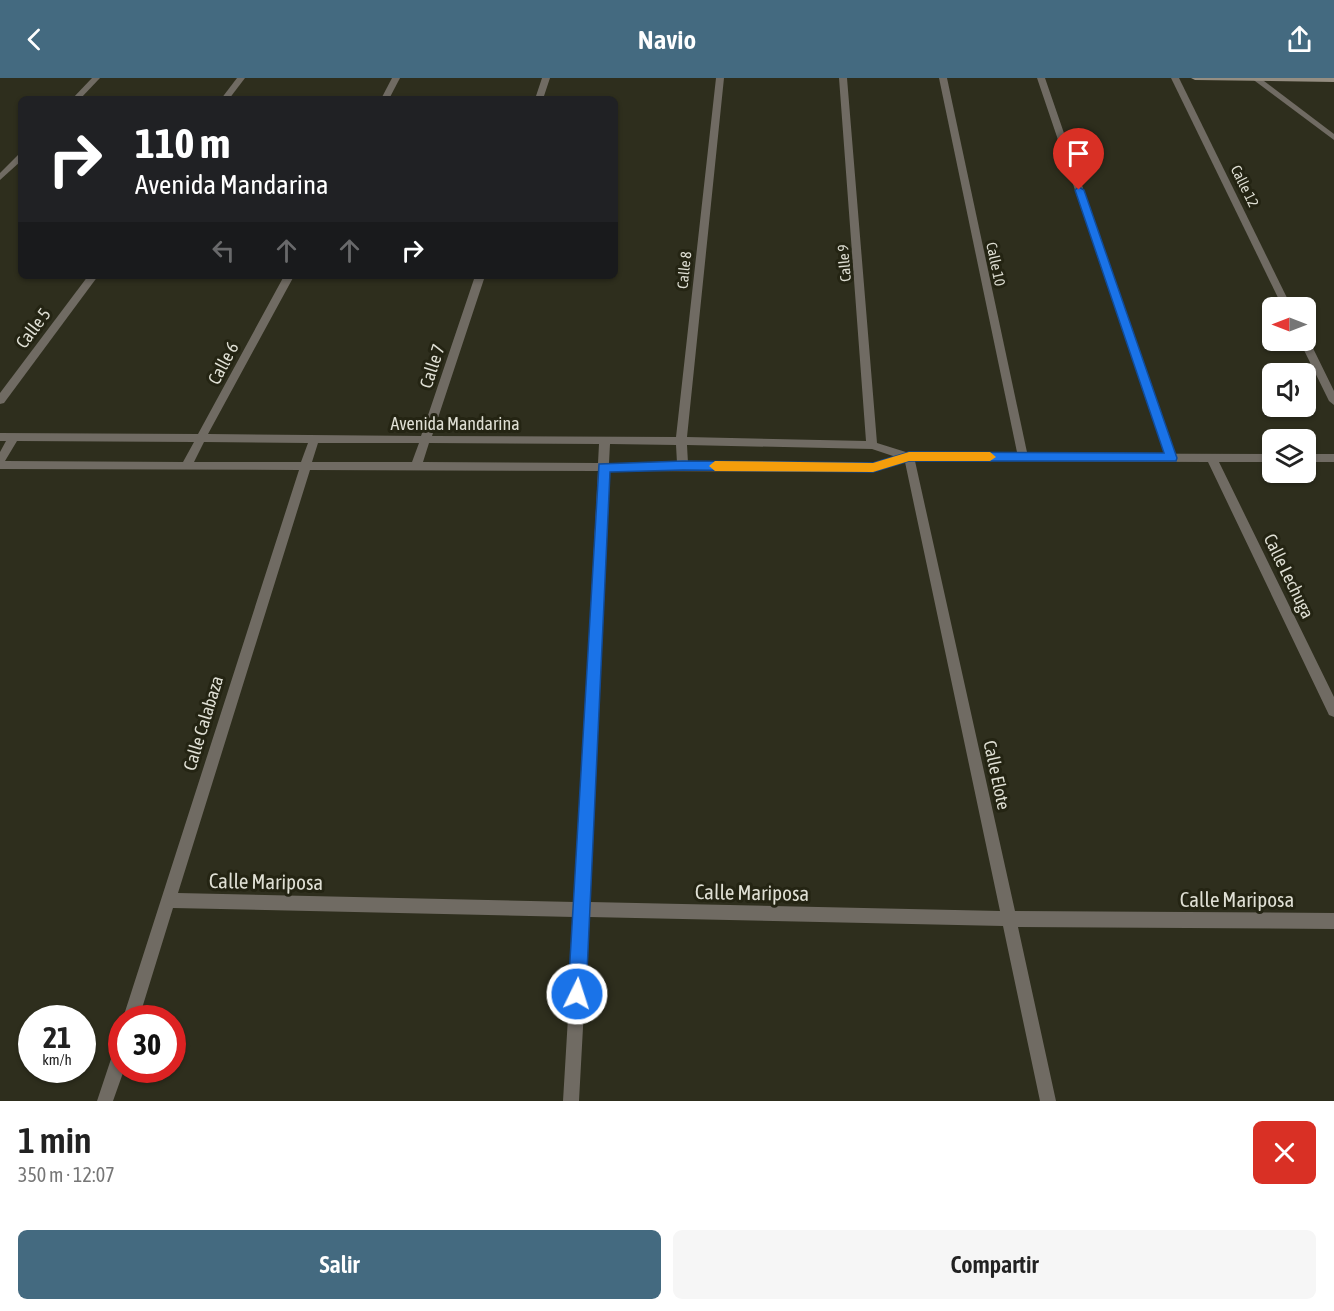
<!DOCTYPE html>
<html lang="es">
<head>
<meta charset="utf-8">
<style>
	body { margin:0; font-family:"Asap Condensed",sans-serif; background:#f6f6f6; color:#222; height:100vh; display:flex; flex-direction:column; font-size:22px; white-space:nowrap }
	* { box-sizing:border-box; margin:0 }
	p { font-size:20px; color:#767676 }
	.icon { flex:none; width:33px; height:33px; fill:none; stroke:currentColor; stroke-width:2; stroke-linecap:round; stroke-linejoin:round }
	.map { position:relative; height:1023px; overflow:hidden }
	.details { display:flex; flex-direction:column; background:#fff; flex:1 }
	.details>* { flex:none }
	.top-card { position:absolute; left:18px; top:18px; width:600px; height:183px; border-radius:9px; box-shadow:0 2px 4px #0004; background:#202124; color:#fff; overflow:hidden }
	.needle { width:39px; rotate:270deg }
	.tools { position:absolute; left:1262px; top:219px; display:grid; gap:12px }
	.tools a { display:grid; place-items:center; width:54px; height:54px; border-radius:9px; background:#fff; box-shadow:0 2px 4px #0004; font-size:30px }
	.speed { position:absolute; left:18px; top:927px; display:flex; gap:12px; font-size:30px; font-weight:700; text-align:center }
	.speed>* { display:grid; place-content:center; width:78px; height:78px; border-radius:50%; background:#fff; box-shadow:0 2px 4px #0004; line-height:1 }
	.speed small { font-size:15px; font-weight:400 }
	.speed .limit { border:9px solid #d22; background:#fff; color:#111 }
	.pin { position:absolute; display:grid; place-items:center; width:51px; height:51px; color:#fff; margin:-62px -26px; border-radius:50% 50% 50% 0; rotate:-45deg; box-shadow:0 0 6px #0007 }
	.pin .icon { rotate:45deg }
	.me { position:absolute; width:66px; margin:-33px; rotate:4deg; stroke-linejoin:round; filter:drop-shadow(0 0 4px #0008) }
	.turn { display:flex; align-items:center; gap:21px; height:126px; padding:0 18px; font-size:27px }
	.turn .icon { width:78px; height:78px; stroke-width:2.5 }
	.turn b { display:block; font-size:42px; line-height:51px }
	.lanes { display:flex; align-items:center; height:57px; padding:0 18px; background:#0003; justify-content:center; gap:30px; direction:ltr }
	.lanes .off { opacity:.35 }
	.round { display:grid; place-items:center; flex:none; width:63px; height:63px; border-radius:9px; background:#f6f6f6 }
	.head { display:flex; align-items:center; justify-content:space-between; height:102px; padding:0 18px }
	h1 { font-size:36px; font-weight:600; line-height:45px }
	.button { display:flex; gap:12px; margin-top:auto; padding:12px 18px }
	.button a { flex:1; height:69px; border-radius:9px; background:#446a80; color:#fff; font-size:24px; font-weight:600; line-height:69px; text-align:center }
	.button a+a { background:#f6f6f6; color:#222 }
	header { display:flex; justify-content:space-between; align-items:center; height:78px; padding:0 18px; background:#446a80; color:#fff; font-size:27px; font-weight:600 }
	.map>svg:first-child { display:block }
</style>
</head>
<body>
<header><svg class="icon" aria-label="back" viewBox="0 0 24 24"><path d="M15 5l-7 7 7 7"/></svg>Navio<svg class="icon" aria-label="share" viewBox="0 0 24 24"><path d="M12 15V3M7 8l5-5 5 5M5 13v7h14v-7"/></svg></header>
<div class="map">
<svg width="1334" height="1023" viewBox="0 0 1334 1023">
	<rect width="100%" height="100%" fill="#2e2e1d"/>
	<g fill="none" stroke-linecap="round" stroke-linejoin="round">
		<g fill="#706b63" fill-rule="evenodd">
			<polygon points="939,0 947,0 1028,379 1023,383 1018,379"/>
			<polygon points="1037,0 1045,0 1176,380 1175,383 1167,383 1166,380"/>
			<polygon points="1171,0 1179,0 1292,230 1283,230"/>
			<polygon points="1305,259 1309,262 1334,313 1334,327 1329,323 1299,262 1305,262"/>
		</g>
		<g fill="#706b63" fill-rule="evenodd">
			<polygon points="92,0 100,0 80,21 72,21"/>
			<polygon points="237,0 245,0 229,21 221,21"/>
			<polygon points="392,0 400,0 389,21 381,21"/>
			<polygon points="542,0 550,0 543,21 535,21"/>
			<path d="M 716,0 L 724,0 L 687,359 L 866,363 L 839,0 L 847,0 L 877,365 L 909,375 L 1272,376 L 1272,384 L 1219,384 L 1334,619 L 1334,639 L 1329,637 L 1208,384 L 915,383 L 1015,833 L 1334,835 L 1334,851 L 1018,849 L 1056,1023 L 1040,1023 L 1003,848 L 589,839 L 579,1023 L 563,1023 L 574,839 L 173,830 L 139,940 L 123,940 L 299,392 L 0,391 L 0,374 L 6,363 L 0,363 L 0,355 L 198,356 L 284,198 L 294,198 L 208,356 L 421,358 L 475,198 L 485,198 L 432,358 L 676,359 ZM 17,363 L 194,364 L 183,384 L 5,383 ZM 204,364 L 308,365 L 301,384 L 194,384 ZM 318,365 L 419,365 L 412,384 L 312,384 ZM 429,365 L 599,366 L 598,385 L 423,384 ZM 610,366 L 676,367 L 677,385 L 609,385 ZM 687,367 L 872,371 L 896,379 L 873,386 L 688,385 ZM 905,384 L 1000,833 L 590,824 L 609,393 L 873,394 ZM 310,392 L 598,393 L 575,824 L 178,815 Z"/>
			<polygon points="1251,0 1260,0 1334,56 1334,62"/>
			<polygon points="18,77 21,77 21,83 0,102 0,95"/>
			<polygon points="88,198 98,198 4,325 0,326 0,315"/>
			<rect x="1305" y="376" width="29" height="8"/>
			<polygon points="122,964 122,992 124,992 113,1023 97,1023 116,966"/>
		</g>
		<polygon fill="#958e82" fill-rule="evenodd" points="1191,0 1334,0 1334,4 1195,2"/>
	</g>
	<polygon fill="#1a73e8" stroke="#114b97" stroke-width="1.5" points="1079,109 1084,112 1177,380 1176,383 909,383 873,394 683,392 610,394 586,916 583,923 577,926 571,923 568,916 599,386 683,383 873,385 909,374 1164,375 1075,112"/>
	<polygon fill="#f59e0b" points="909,374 990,374 996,379 990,383 909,383 873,394 715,393 709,388 715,383 873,385"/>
	<g text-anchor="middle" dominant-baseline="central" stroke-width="6" stroke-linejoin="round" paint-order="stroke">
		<g font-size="15" fill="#dfdfd4" stroke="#242413">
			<text transform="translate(1245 108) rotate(64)">Calle 12</text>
			<text transform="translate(844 185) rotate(-95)">Calle 9</text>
			<text transform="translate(996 186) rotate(78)">Calle 10</text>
			<text transform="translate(684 192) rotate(-84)">Calle 8</text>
		</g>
		<g font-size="18" fill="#dfdfd4" stroke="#242413">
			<text transform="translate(33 250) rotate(-53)">Calle 5</text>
			<text transform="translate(223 285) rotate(-62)">Calle 6</text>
			<text transform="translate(432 288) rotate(-72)">Calle 7</text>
			<text x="455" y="345">Avenida Mandarina</text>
			<text transform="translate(1289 498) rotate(64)">Calle Lechuga</text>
			<text transform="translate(203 645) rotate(-73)">Calle Calabaza</text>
			<text transform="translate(997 697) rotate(78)">Calle Elote</text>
		</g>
		<g font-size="21" fill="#dfdfd4" stroke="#242413">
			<text transform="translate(266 803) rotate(1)">Calle Mariposa</text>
			<text transform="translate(752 814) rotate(1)">Calle Mariposa</text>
			<text x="1237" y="821">Calle Mariposa</text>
		</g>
	</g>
</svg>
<div class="tools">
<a><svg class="needle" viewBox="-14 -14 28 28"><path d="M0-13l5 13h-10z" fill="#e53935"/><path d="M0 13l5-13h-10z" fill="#767676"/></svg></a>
<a><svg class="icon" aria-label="sound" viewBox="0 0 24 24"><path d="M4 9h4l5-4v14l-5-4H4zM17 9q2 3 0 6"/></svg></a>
<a><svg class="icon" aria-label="layers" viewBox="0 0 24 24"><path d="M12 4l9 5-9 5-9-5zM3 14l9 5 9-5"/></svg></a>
</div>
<div class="speed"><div>21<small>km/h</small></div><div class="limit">30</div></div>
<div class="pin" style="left:1079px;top:112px;background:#d93025"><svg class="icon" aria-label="arrive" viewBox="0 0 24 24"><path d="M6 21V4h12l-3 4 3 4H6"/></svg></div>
<svg class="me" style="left:577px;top:916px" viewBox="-20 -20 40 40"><circle r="17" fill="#1a73e8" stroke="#fff" stroke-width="3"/><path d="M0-11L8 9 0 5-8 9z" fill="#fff"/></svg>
<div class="top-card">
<div class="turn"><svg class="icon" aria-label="right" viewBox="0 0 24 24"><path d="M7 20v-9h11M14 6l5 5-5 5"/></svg><div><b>110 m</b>Avenida Mandarina</div></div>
<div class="lanes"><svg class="icon off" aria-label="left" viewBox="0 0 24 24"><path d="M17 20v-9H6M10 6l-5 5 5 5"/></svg><svg class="icon off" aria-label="ahead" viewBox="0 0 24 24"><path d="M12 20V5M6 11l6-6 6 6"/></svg><svg class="icon off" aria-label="ahead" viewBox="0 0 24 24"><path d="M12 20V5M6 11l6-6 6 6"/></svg><svg class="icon" aria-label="right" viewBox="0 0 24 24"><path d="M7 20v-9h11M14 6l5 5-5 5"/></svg></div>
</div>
</div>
<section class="details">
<div class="head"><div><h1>1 min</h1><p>350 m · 12:07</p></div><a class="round" style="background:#d93025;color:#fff"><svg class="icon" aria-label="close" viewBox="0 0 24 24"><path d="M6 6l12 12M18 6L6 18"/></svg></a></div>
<div class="button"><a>Salir</a><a>Compartir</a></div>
</section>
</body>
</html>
